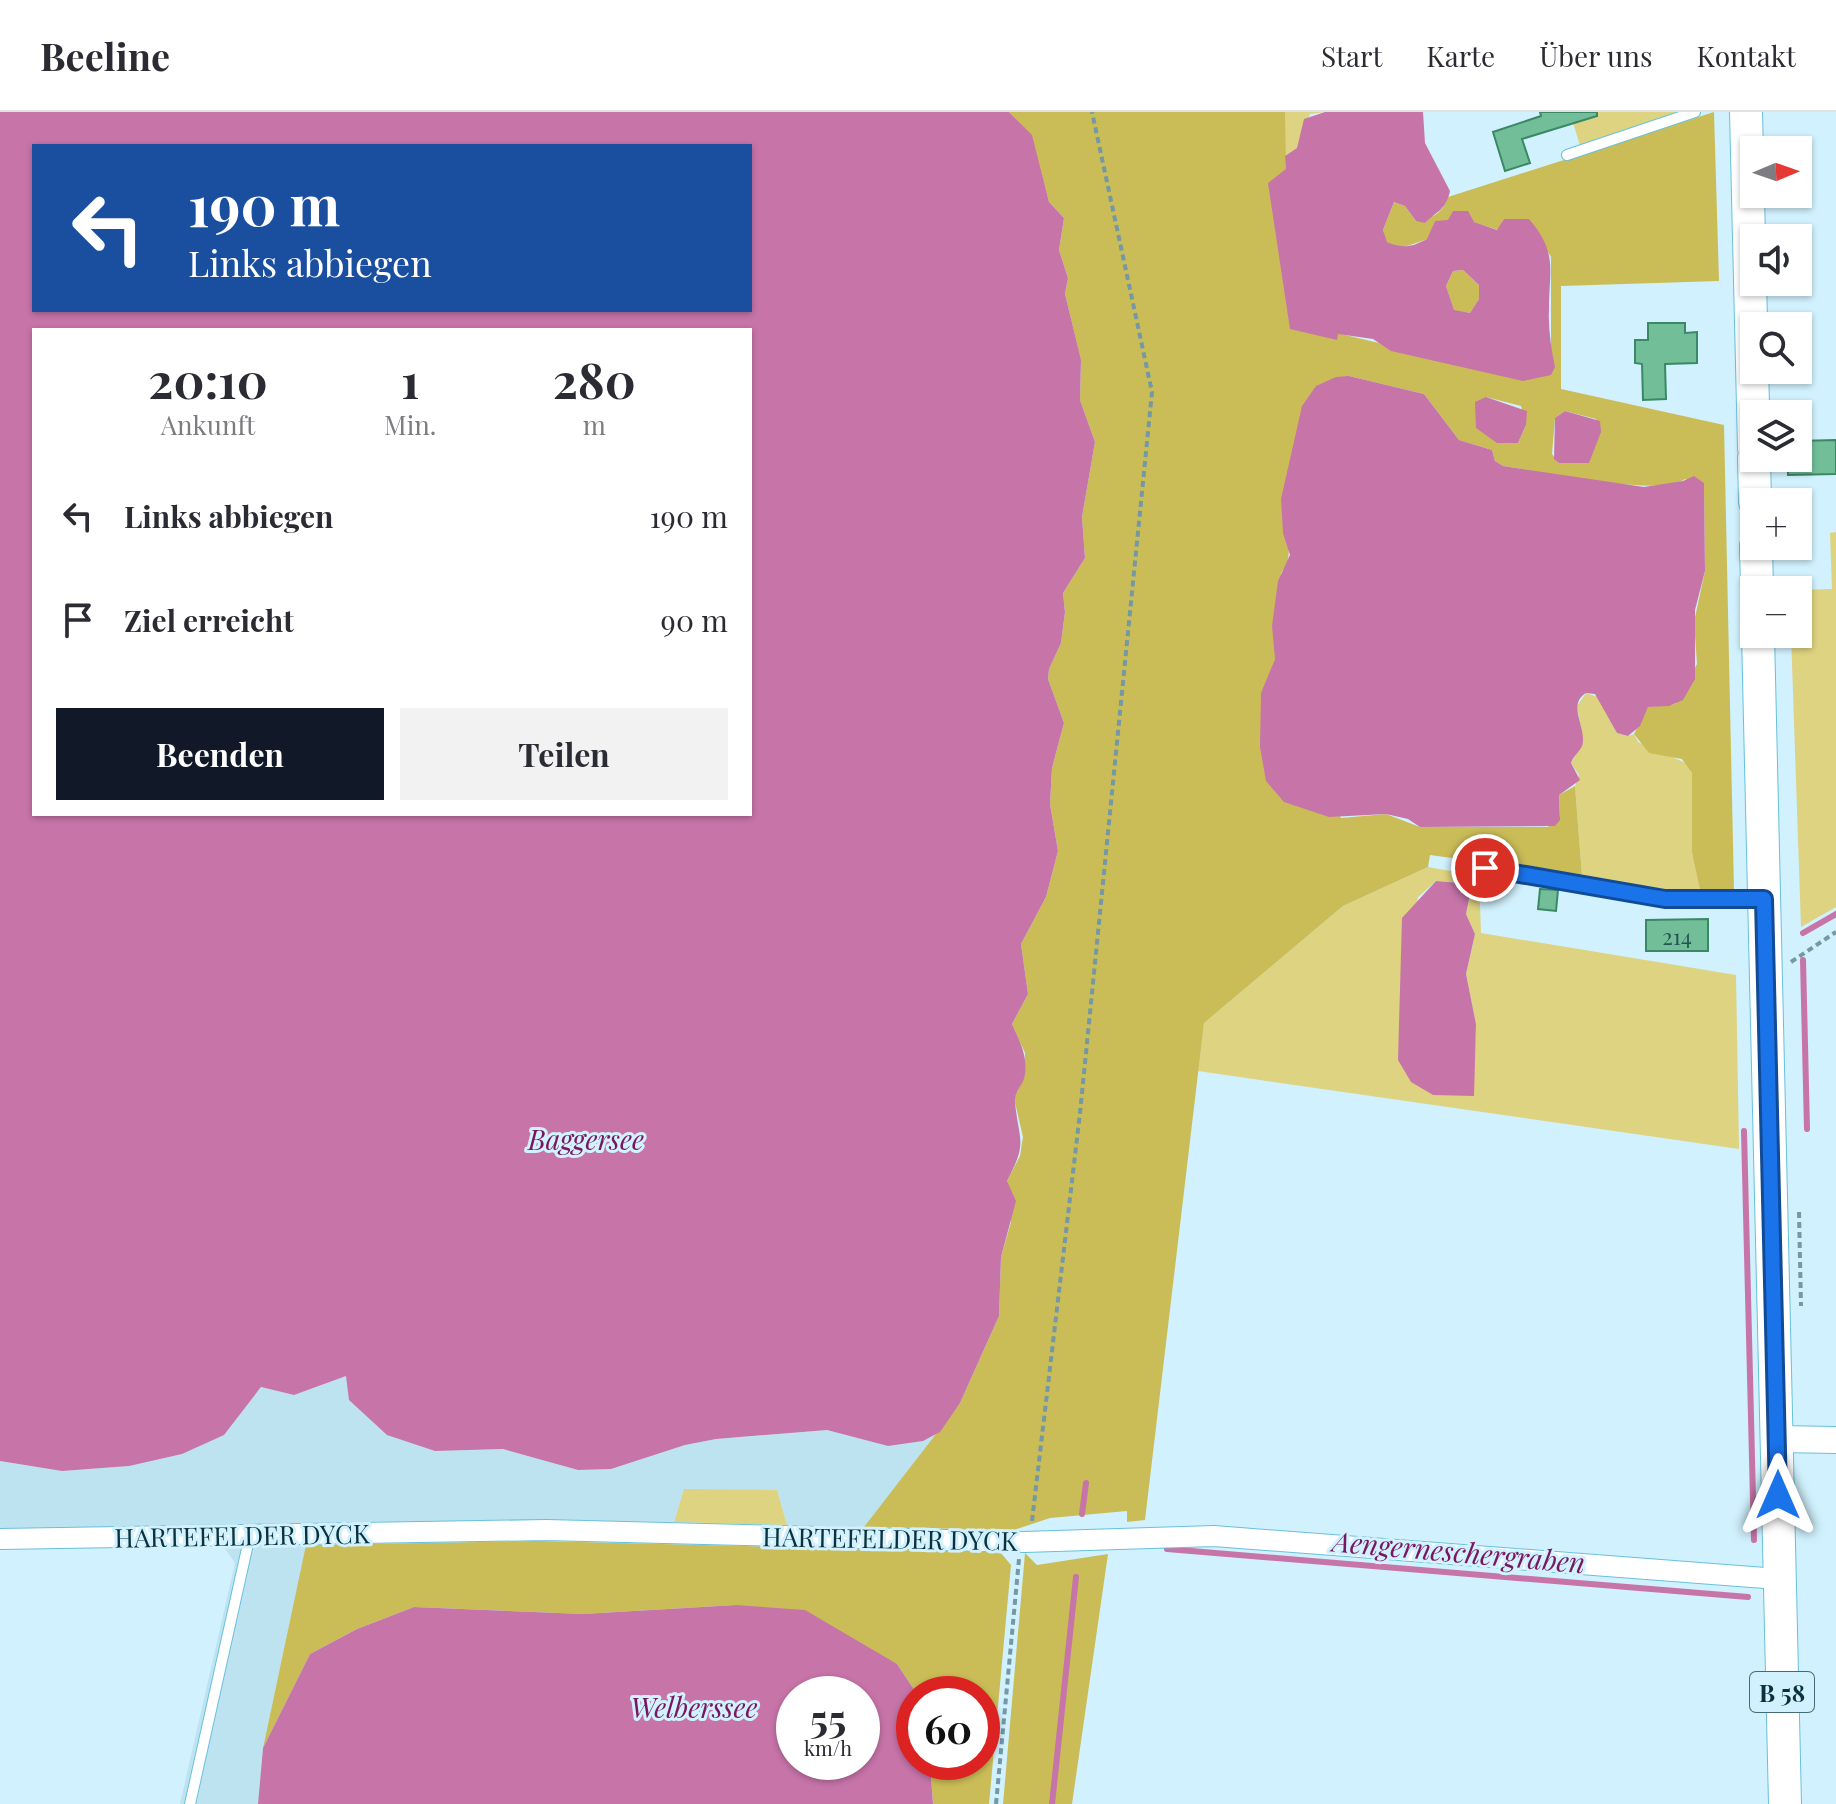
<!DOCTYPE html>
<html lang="de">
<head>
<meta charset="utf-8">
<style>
	body { margin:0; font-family:"Playfair Display",serif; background:#f2f2f3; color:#2b2b33; height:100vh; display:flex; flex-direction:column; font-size:30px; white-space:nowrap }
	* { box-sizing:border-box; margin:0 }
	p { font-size:26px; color:#7c7c81 }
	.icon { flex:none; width:44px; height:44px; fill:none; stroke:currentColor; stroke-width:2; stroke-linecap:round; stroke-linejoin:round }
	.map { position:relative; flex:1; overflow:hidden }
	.details { position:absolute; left:32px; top:216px; width:720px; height:488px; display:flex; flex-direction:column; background:#fff; border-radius:0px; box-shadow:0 2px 6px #0004 }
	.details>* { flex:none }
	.hud { position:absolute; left:32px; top:32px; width:720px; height:168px; border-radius:0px; box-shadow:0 2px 6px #0004; background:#1a4fa0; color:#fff; overflow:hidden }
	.needle { width:52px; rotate:88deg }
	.tools { position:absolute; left:1740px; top:24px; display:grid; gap:16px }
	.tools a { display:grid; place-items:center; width:72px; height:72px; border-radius:0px; background:#fff; box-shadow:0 2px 6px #0004; font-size:40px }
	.speed { position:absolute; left:776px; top:1564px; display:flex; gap:16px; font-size:40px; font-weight:700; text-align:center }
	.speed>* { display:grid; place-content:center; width:104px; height:104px; border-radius:50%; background:#fff; box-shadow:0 2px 6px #0004; line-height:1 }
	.speed small { font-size:20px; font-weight:400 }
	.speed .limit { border:12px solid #d22; background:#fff; color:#111 }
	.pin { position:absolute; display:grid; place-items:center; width:68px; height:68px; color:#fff; margin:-34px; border:4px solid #fff; border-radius:50%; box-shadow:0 2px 8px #0007 }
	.me { position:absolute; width:88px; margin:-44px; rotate:0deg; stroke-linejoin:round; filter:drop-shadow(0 0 6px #0008) }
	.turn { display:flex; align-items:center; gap:28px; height:168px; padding:0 24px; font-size:36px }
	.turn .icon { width:104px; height:104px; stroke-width:2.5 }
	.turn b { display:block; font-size:56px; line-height:68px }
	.eta { display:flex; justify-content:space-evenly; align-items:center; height:136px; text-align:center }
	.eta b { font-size:48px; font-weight:700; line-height:56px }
	.cta { display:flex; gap:16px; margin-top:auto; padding:16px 24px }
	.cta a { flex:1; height:92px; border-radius:0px; background:#111827; color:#fff; font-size:32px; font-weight:700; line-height:92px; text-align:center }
	.cta a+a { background:#f2f2f3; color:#2b2b33 }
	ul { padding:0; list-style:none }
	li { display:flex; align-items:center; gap:24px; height:104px; padding:0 24px }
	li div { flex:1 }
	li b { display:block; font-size:30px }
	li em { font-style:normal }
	header { display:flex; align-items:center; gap:48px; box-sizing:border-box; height:112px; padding:0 40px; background:#fff; border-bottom:2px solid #e1e1e2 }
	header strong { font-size:38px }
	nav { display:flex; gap:44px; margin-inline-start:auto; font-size:28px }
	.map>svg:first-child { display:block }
</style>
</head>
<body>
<header>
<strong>Beeline</strong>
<nav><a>Start</a><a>Karte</a><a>Über uns</a><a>Kontakt</a></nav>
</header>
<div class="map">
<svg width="1836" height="1692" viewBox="0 0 1836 1692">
	<rect width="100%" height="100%" fill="#d0f1fd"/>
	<polygon fill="#bee3f0" points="346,1264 435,1339 503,1337 578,1358 611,1357 685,1333 716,1327 827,1318 888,1334 923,1329 940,1320 864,1415 787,1413 777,1378 684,1378 674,1410 524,1408 311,1412 263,1636 258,1692 180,1692 235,1451 223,1434 0,1437 0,1349 62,1359 129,1354 244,1294 262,1275 294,1283"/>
	<g fill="#ded380" fill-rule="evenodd">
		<polygon points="1285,0 1325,0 1310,2 1297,36 1285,44"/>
		<polygon points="1570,0 1681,0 1580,34"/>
		<polygon points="1836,420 1836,795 1801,815 1791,522 1798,522 1798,478 1832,477 1830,421"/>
		<polygon points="1586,581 1598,585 1617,621 1628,624 1634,622 1638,630 1688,652 1692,661 1692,741 1701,783 1582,764 1575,674 1579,663 1571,651 1583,630 1577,594"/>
		<path d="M 1428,755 L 1479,764 L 1481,821 L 1736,863 L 1739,1037 L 1198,959 L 1204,911 L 1343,794 ZM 1436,769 L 1472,772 L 1466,802 L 1475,822 L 1466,862 L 1476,912 L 1473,984 L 1398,948 L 1418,785 Z"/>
		<polygon points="684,1377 777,1378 787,1413 674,1410"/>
	</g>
	<g fill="#cabd58" fill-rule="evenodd">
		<path d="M 1009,0 L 1285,0 L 1286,57 L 1337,227 L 1337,221 L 1383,232 L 1551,235 L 1551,145 L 1528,107 L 1504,107 L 1498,118 L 1473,110 L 1435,109 L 1428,127 L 1401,136 L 1386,130 L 1383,118 L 1394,90 L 1405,94 L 1416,109 C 1433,106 1442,102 1448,85 L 1714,0 L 1719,169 L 1561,174 L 1561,277 L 1724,313 L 1734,779 L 1701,783 L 1692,741 L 1692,661 L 1682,647 L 1649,641 L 1634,622 L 1648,595 L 1675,592 L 1697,552 L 1694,510 L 1705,459 L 1704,375 L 1685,367 C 1657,386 1541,359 1503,354 L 1495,349 L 1492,338 L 1459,328 L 1424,282 L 1349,264 L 1289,436 L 1288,451 L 1281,461 L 1275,547 L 1267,572 L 1341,706 L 1386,702 L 1420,715 L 1548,715 L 1560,704 L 1559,683 L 1575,674 L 1582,764 L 1430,743 L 1428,755 L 1343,794 L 1204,911 L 1145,1408 L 1127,1410 L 1127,1399 L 1050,1406 L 1014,1418 L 864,1415 L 960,1291 L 999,1204 L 1001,1145 L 1011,1110 L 1007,1069 L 1020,1044 L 1023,1025 L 1014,986 L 1024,966 L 1025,941 L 1012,912 L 1028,882 L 1021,832 L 1046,785 L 1058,739 L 1050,692 L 1052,656 L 1064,611 L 1048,567 L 1049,557 L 1061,531 L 1065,500 L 1063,481 L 1085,446 L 1082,405 L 1095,330 L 1080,288 L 1081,249 L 1065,182 L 1068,166 L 1059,138 L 1064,106 L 1049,90 L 1031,23 ZM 1486,285 L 1521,294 L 1526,313 L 1518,331 L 1497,331 ZM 1565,299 L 1596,307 L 1589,351 L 1559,351 L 1552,342 L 1555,306 Z"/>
		<polygon points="1463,158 1479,173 1479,187 1470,201 1454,199 1446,174 1453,159"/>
		<polygon points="538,1429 1000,1440 1011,1453 989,1692 933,1692 930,1650 982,1650 982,1582 917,1582 897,1552 736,1493 583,1502 414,1495 357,1517 310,1542 263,1636 306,1433"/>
		<polygon points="1025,1441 1037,1453 1108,1442 1072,1692 1003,1692"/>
	</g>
	<g fill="#c774a9" fill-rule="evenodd">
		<path d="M 0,0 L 1009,0 L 1032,23 L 1049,90 L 1064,106 L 1059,138 L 1068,166 L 1065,182 L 1081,248 L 1080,288 L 1095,330 L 1082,405 L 1085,446 L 1063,481 L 1065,500 L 1061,531 L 1049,557 L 1048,567 L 1064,611 L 1052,656 L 1050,692 L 1058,739 L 1046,785 L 1021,832 L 1028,882 L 1012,912 C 1020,930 1029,946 1024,967 C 1021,975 1014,981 1015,990 C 1019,1031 1028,1029 1007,1069 L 1016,1089 L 1001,1145 L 999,1204 L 960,1291 L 940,1320 L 923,1329 L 888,1334 L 827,1318 L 716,1327 L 685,1333 L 611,1357 L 578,1358 L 503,1337 L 435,1339 L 387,1323 L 349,1288 L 346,1264 L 294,1283 L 261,1275 L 224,1323 L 182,1342 L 129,1354 L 62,1359 L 0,1349 ZM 750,34 L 750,198 L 34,198 L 34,34 ZM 34,218 L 750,218 L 750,702 L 34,702 Z"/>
		<path d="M 1325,0 L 1423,0 L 1425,31 L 1450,79 C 1446,98 1437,99 1425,111 L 1416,109 L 1405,94 L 1394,90 L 1383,118 L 1387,130 C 1403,137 1412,135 1427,127 L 1435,109 L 1448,108 L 1453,99 L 1468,99 L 1474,110 L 1497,118 L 1504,107 L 1529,107 C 1558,141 1549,157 1549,197 C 1548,216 1551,236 1555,255 L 1551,263 L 1523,269 L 1391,239 L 1373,227 L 1338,222 L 1337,228 L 1290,217 L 1268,71 L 1286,57 L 1285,44 L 1297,36 L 1304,7 ZM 1463,158 L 1479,173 L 1479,187 L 1470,201 L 1454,198 L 1446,174 L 1453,159 Z"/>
		<path d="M 1349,264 L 1424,282 L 1459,328 L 1492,338 L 1495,349 L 1503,354 L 1644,375 L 1683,369 L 1694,364 L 1704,371 L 1705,459 L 1695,498 L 1695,567 L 1683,588 L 1669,594 L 1648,595 L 1640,614 L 1628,624 L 1617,621 L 1595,582 L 1586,581 C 1568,592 1584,612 1583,629 C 1583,638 1574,642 1571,651 L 1580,668 L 1559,683 L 1560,708 L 1555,714 L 1420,715 L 1408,707 L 1386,702 L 1329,705 L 1284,690 L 1266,669 L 1260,635 L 1261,581 L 1275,547 L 1272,514 L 1278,469 L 1290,443 L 1283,421 L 1281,387 L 1302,294 L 1316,274 L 1336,265 Z"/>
		<polygon points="1486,285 1527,299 1526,313 1518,331 1497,331 1476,316 1475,290"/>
		<polygon points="1565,299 1600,309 1601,320 1589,351 1559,351 1554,347 1555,306"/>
		<polygon points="1436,769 1472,772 1466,802 1475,822 1466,862 1476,912 1474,984 1433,983 1411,970 1398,948 1402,806"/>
		<path d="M 736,1493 L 805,1498 L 897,1552 L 917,1582 L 914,1650 L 930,1650 L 933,1692 L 258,1692 L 263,1636 L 310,1542 L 357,1517 L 414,1495 L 583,1502 ZM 794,1582 L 862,1582 L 862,1650 L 794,1650 Z"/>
	</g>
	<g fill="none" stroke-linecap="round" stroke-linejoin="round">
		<g stroke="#c774a9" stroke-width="6">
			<polyline points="1803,821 1836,802"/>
			<polyline points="1803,848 1807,1017"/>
			<polyline points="1744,1019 1754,1428"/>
			<polyline points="1082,1402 1086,1371"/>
			<polyline points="1167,1437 1748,1485"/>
			<polyline points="1052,1692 1076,1465"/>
		</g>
	</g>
	<g fill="#72be99" stroke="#3b8865" stroke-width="2">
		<polygon points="1540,0 1597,0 1597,4 1522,27 1530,51 1505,59 1493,20 1541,4"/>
		<polygon points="1648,211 1685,211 1685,221 1697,220 1697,251 1665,252 1666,287 1643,288 1642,252 1635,251 1635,228 1648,228"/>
		<polygon points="1836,328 1836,362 1788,363 1788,346 1798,346 1798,329"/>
		<polygon points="1540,777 1558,778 1556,799 1538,797"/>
		<polygon points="1708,807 1708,839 1646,839 1646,808"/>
	</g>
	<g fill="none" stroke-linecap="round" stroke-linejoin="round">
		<defs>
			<g id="service">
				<polyline points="1567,43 1695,0"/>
				<polyline points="1485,756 1665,787 1760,788"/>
				<polyline points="190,1692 250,1423"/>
			</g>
			<polyline id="minor" points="0,1427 546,1418 1024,1430 1214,1424 1778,1467"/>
			<polyline id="tertiary" points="1778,1327 1836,1328"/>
			<g id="primary">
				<polyline points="1746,0 1754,336"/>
				<polyline points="1754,346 1755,390"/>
				<polyline points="1756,434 1757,478"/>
				<polyline points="1758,522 1785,1692"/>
			</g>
		</defs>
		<use href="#service" stroke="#68c0dd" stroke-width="12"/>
		<use href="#minor" stroke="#68c0dd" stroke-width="22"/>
		<use href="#tertiary" stroke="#68c0dd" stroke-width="28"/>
		<use href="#primary" stroke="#68c0dd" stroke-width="34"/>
		<g stroke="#7498a4" stroke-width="4" stroke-dasharray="6 4" stroke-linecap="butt">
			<polyline points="1791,850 1836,820"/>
			<polyline points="1799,1100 1801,1194"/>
			<polyline points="1032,1409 1080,1001 1152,280 1092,0"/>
			<polyline points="996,1692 1019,1447"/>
		</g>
		<use href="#service" stroke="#fff" stroke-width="10"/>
		<use href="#minor" stroke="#fff" stroke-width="20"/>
		<use href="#tertiary" stroke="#fff" stroke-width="26"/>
		<use href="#primary" stroke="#fff" stroke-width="32"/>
	</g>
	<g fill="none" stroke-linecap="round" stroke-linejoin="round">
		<defs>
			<polyline id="route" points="1485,756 1665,787 1764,787 1778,1383"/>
		</defs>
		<use href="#route" stroke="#114b97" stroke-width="20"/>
		<use href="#route" stroke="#1a73e8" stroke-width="14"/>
	</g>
	<g text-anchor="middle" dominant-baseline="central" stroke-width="6" stroke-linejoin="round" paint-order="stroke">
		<g font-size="22" fill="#245454">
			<text x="1677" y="824">214</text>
		</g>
		<rect fill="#d0f1fd" stroke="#456b77" stroke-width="2" x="1750" y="1560" width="64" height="40" rx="6"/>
		<g font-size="24" font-weight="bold" fill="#0a313d">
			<text x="1782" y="1580">B 58</text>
		</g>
		<g font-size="26" fill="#0a313d" stroke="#d0f1fd">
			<text transform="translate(242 1423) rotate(-1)">HARTEFELDER DYCK</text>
			<text transform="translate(890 1426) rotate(1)">HARTEFELDER DYCK</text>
		</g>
		<g font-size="28" font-style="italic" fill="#7a165f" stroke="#d0f1fd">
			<text x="586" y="1026">Baggersee</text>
			<text transform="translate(1459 1439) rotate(5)">Aengerneschergraben</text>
			<text x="694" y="1594">Welberssee</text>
		</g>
	</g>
</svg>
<div class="tools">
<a><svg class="needle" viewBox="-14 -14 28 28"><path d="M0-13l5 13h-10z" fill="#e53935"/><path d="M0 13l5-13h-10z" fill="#7c7c81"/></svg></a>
<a><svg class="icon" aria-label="sound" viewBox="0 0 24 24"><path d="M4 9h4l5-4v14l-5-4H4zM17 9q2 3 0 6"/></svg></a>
<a><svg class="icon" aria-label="search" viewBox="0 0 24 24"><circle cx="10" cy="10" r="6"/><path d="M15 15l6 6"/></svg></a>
<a><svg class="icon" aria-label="layers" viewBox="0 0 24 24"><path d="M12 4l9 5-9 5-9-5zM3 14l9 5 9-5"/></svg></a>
<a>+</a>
<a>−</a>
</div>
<div class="speed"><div>55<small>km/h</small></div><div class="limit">60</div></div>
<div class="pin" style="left:1485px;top:756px;background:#d93025"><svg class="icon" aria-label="arrive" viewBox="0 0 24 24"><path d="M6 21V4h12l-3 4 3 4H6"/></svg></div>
<svg class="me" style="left:1778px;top:1383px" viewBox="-20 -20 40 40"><path d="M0-17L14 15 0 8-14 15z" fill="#1a73e8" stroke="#fff" stroke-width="4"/></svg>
<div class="hud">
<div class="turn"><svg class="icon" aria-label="left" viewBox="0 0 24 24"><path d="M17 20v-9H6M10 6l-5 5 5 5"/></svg><div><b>190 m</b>Links abbiegen</div></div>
</div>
<section class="details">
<div class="eta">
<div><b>20:10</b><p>Ankunft</p></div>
<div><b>1</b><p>Min.</p></div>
<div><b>280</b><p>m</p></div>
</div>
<ul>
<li><svg class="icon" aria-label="left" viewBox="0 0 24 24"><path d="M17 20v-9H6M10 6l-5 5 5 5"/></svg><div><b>Links abbiegen</b></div><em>190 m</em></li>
<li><svg class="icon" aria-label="arrive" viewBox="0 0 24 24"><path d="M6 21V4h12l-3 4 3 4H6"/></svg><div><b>Ziel erreicht</b></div><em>90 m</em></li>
</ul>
<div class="cta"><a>Beenden</a><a>Teilen</a></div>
</section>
</div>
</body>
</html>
